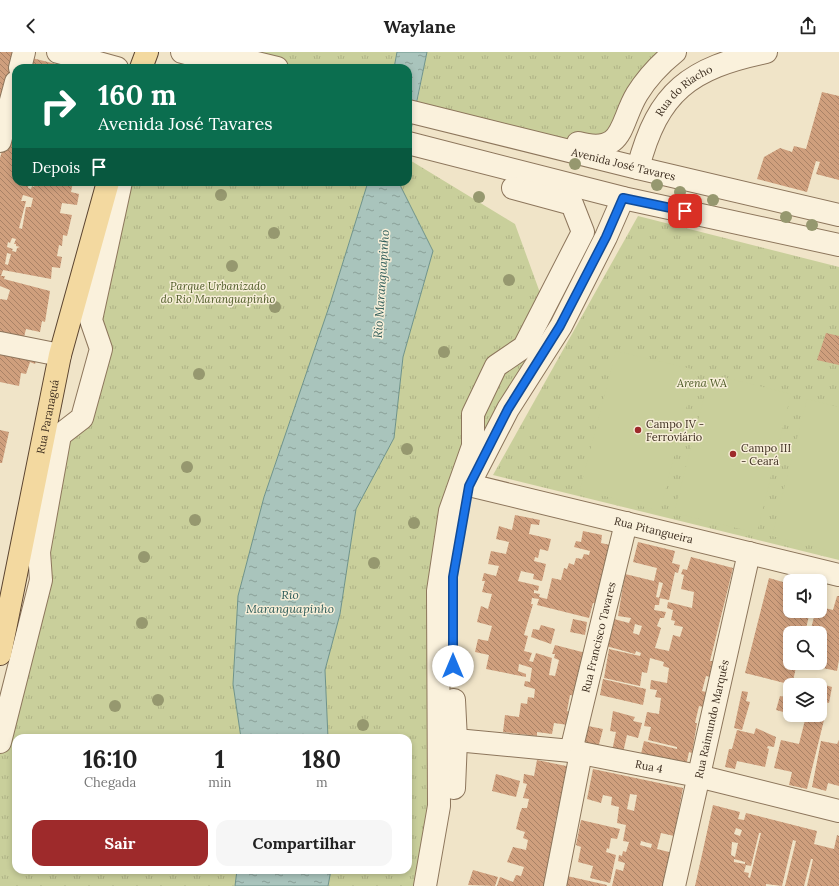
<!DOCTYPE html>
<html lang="pt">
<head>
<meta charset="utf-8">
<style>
	body { margin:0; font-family:Lora,serif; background:#f6f6f6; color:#222; height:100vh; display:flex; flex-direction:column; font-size:15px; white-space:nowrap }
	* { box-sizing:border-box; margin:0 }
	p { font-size:13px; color:#767676 }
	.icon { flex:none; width:22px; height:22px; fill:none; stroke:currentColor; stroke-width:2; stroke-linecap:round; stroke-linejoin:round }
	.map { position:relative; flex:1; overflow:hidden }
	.panel { position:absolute; left:12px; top:682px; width:400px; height:140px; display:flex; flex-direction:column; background:#fff; border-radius:12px; box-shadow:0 2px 6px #0003 }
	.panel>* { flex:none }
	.guide { position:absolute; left:12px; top:12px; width:400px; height:122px; border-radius:12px; box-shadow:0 2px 6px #0003; background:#0b6e4f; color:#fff; overflow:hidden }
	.buttons { position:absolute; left:783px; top:522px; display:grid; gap:8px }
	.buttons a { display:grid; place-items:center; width:44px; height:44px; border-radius:8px; background:#fff; box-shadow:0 2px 6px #0003; font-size:20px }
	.pin { position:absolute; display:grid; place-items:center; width:34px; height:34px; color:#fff; margin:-17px; border-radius:8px; box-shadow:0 2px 6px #0006 }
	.me { position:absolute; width:44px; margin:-22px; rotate:0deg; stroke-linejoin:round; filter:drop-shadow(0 0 3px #0008) }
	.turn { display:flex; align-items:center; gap:14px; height:84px; padding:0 20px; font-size:18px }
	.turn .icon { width:52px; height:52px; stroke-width:2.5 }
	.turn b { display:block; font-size:28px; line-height:34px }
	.then { display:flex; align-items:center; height:38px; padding:0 20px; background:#0003; gap:8px; font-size:15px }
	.eta { display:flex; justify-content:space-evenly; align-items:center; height:68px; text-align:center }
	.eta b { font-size:24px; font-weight:800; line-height:28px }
	.button { display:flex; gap:8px; margin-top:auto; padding:8px 20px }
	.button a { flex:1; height:46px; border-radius:12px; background:#9e2a2b; color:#fff; font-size:16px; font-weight:800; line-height:46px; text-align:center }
	.button a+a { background:#f6f6f6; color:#222 }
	header { display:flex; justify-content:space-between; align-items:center; height:52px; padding:0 20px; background:#fff; font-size:18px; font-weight:800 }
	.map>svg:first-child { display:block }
</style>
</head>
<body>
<header><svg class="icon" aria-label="back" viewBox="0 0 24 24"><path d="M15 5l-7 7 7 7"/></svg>Waylane<svg class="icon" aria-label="share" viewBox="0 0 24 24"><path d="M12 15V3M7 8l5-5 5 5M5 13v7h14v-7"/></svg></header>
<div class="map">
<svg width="839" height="834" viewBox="0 0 839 834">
	<defs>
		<pattern id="grass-tufts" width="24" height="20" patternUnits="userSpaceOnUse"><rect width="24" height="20" fill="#c9cf9b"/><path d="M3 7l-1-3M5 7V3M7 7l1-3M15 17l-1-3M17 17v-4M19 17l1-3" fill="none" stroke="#aeb285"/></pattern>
		<pattern id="water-ripples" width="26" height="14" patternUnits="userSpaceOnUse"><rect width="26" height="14" fill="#a9c4bc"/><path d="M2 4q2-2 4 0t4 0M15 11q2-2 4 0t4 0" fill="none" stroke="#8ba098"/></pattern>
		<pattern id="building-back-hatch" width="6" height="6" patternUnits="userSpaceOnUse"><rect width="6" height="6" fill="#cf9f7d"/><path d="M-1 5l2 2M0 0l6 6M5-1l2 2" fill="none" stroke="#a98266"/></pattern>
	</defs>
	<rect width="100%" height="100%" fill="#f0e4c8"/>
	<g fill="url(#grass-tufts)">
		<polygon points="212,0 397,0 394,16 277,16"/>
		<polygon points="427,0 675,0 631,53 593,95 417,51"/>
		<polygon points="408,107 515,172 551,271 459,434 444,531 431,834 328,834 331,818 408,818 408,686 328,686 325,618 340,562 356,457 394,386 403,305 433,199 400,133 401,130 408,130"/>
		<polygon points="130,130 368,130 330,252 264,445 238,544 233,632 241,686 16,686 16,818 237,818 235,834 0,834 0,671 55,457"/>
		<polygon points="638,164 839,215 839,508 493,423"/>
	</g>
	<g fill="#c9cf9b">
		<polygon points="616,299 696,318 660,459 580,437"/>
		<polygon points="710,322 791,342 757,481 674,461"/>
		<polygon points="807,347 839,355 839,501 772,484"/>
	</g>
	<g fill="url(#water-ripples)" stroke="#6f938a">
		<polygon points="397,0 427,0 408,92 408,16 394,16"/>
		<polygon points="368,130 401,130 400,133 433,199 403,305 394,386 356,457 340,562 325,618 328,686 241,686 233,632 238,544 264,445 330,252"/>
		<polygon points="237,818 331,818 328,834 235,834"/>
	</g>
	<g fill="url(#building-back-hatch)" fill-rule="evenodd">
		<polygon points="0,0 17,0 0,78"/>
		<polygon points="32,6 64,14 64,16 27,16"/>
		<polygon points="822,40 839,44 839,128 816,122 820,110 816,109 807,140 757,127 764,105 780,96 792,100 794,94 806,97"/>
		<path d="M 13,58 L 16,58 L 16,130 L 29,130 L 28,136 L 31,137 L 32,134 L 34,135 L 35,130 L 73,130 L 71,140 L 79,142 L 77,153 L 62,151 L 60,161 L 72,163 L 67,184 L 63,183 L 62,194 L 59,193 L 57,204 L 62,205 L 60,216 L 52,215 L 51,227 L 3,218 L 1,224 L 5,224 L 4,227 L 50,239 L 45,270 L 42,269 L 40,280 L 26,277 L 23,289 L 0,283 L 0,247 L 7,248 L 10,238 L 0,234 L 0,106 ZM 23,143 L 33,146 L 31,155 L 26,155 L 22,177 L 19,176 L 26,149 L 21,149 ZM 12,186 L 16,187 L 14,192 L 16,192 L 16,194 L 20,195 L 17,196 L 16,200 L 12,199 L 13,197 L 7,195 L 8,190 L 10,191 ZM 7,201 L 11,202 L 8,213 L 5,212 Z"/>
		<polygon points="826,281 839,284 839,313 817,308"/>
		<polygon points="0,295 38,303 35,312 30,310 26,322 21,321 19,334 0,330"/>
		<polygon points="0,378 9,380 2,411 0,411"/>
		<polygon points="515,463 540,468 539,473 531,472 529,482 551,487 548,499 540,497 538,506 535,505 534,509 546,512 542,529 533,527 534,522 521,519 518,529 539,534 538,539 534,538 534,541 540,542 539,545 547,547 552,526 561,528 564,516 567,517 569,511 574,513 576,506 582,507 584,502 589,503 590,499 574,495 576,489 581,490 583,479 602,483 601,491 615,494 598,552 593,551 589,566 537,553 539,547 532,546 531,552 533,552 524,583 528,584 524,599 532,601 529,609 533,610 536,601 552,606 549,623 555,624 559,608 554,606 555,602 552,602 555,593 586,601 583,614 580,613 577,628 578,644 570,643 567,659 571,660 568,673 554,671 552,682 537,680 537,684 503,680 505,663 519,665 521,651 527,652 528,645 534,646 535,637 524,634 525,629 530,630 532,616 519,612 518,619 526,622 526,625 486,617 489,603 475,600 478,587 488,589 492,574 477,570 481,554 488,557 492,542 482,540 485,529 482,529 484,521 496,524 499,514 488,512 491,499 506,502 509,490 496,487 499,474 512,478"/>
		<path d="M 638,490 L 675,499 L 672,511 L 680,513 L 678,521 L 675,520 L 669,548 L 659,546 L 663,531 L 659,530 L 656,545 L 660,546 L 659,553 L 655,553 L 654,558 L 666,560 L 664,566 L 660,566 L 657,574 L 661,576 L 655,596 L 669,599 L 673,583 L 680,585 L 683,575 L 674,573 L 675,569 L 671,568 L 673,558 L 667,556 L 668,550 L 692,556 L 694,540 L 681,537 L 684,523 L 681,522 L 683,517 L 687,518 L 691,505 L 733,516 L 710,609 L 713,609 L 710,625 L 706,624 L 702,639 L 706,640 L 703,655 L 699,654 L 695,671 L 697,671 L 692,701 L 689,700 L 686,714 L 641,702 L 644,689 L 677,697 L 677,695 L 648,688 L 651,675 L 644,674 L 647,660 L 659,662 L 661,646 L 655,645 L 657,638 L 650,637 L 651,628 L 667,631 L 669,616 L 663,614 L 664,610 L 650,606 L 647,621 L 642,620 L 640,634 L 604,626 L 609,597 L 640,604 L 641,601 L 636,599 L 635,602 L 606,594 L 614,567 L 629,571 L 631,566 L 618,564 L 625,522 L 654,529 L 657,516 L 633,510 ZM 635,572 L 642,574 L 639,583 L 633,581 Z"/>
		<polygon points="769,526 790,532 790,559 810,559 805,581 790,581 790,611 797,611 792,633 745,621"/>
		<polygon points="837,544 839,544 839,608 837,619 818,615 822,602 820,601 820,581 810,581 814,565 818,566 821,555 833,558"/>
		<polygon points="573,567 587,570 585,583 570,580"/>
		<polygon points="541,573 555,577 551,592 531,585 533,577 539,578"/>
		<polygon points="603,627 646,637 643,653 600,643"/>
		<polygon points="815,630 832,635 829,651 820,649 820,633 814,633"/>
		<polygon points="742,639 748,640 746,649 750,650 742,678 734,676"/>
		<polygon points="780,644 790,646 787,661 776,658"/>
		<polygon points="613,659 635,665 633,669 642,671 638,686 627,683 623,701 612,699 616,680 610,679"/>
		<polygon points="806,664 824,668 807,737 789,733 792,720 774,716 781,688 799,692"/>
		<polygon points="588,674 603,677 598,696 584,692"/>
		<polygon points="756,676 776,685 774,695 768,694 767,696 769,697 765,715 737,709 735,717 725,715 729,697 732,697 737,678 754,682"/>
		<polygon points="839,688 839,734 828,731 826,739 812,735 821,689 837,692"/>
		<polygon points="537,708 571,715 563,756 559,755 555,770 564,773 545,834 497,834 500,825 513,830 516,823 521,824 524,815 507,810 513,795 526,798 528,788 523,786 525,780 516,777 520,761 522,756 527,756 529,747 523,746 527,732 523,731 524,722 534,724"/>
		<path d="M 593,717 L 683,736 L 674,784 L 661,781 L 657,797 L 673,801 L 665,834 L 612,834 L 616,817 L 623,819 L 625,811 L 618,809 L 619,803 L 622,804 L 623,799 L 626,800 L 629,790 L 623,789 L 626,773 L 617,771 L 619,755 L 611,753 L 612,745 L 603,743 L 601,751 L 587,747 ZM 630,742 L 637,743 L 634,759 L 627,757 ZM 641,789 L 652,792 L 651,796 L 640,793 Z"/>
		<polygon points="496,722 520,729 516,745 492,739"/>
		<path d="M 713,753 L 740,760 L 738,767 L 744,768 L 746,761 L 817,779 L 814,792 L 834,797 L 837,783 L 839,784 L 839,834 L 807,834 L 813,807 L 811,807 L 804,834 L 785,834 L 796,789 L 793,788 L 782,834 L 766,832 L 766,834 L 695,834 ZM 736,776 L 742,778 L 740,784 L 734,782 ZM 759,781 L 761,781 L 750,826 L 748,825 L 749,821 L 744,820 L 746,813 L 751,814 ZM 732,790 L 738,791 L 735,805 L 731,803 ZM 734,807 L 745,810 L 745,812 L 734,810 Z"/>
		<polygon points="581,768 620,777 617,787 611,786 609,797 607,796 606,800 616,803 610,831 590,826 593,814 578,810 581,795 576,793"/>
		<polygon points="473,818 498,825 495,834 468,833"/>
		<polygon points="567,824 607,833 607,834 565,834"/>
	</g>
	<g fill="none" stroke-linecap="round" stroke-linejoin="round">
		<defs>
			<g id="minor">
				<polyline points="58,0 117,16"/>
				<polyline points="182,0 226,12"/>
				<polyline points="212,0 277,16"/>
				<polyline points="20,16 24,0"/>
				<path id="s1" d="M 408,59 L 638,116 L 839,163"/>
				<polyline points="0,89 16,30"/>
				<polyline points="408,91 623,146 839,193"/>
				<path d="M 578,91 C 625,103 619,72 637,42 C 647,26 660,12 675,0"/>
				<path id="s2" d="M 638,116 C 658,39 690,16 766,0"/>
				<polyline points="0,291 60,303"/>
				<polyline points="475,421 508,357 561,274 606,185 623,146"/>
				<path id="s3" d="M 469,433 L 839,523"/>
				<path id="s4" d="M 456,688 L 571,699 L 698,724 L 839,759"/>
				<polyline points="0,690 41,528 39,500 60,383 82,366 101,297 91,268 121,130"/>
				<path id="s5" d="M 571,699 L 626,471"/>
				<polyline points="454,736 456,688 454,648"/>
				<polyline points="425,834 439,754 438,539 450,459 473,394 473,362 496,314 524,295 583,180 572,152 513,136"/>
				<polyline points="555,834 581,701"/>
				<path id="s6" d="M 674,834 L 749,501"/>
			</g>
			<g id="major">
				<polyline points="141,16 147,0"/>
				<path id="s7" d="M 0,602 L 60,303 L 108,130"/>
			</g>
		</defs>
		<use href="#minor" stroke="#8d765c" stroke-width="24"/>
		<use href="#major" stroke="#5b4430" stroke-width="24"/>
		<use href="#minor" stroke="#faf1dc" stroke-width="22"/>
		<use href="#major" stroke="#f3d9a0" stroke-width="22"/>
	</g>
	<g fill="#96986f">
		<circle cx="575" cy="112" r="6"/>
		<circle cx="657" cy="133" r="6"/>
		<circle cx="680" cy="140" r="6"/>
		<circle cx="221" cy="143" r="6"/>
		<circle cx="479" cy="145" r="6"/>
		<circle cx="713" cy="148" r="6"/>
		<circle cx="786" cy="165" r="6"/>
		<circle cx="812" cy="173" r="6"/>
		<circle cx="274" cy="181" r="6"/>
		<circle cx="232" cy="214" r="6"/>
		<circle cx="509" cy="228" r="6"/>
		<circle cx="275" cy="255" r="6"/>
		<circle cx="444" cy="300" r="6"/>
		<circle cx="199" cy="322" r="6"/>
		<circle cx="407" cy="397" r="6"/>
		<circle cx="187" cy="415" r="6"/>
		<circle cx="195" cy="468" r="6"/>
		<circle cx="414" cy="471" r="6"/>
		<circle cx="144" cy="505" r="6"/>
		<circle cx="374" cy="511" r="6"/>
		<circle cx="142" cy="571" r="6"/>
		<circle cx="158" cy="648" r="6"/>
		<circle cx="115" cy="654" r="6"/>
		<circle cx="363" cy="673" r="6"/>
	</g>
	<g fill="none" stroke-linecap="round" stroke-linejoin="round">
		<defs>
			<polyline id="route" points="453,614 453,525 469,434 508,357 560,274 606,185 623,146 685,159"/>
		</defs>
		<use href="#route" stroke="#114b97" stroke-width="10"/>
		<use href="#route" stroke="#1a73e8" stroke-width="7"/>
	</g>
	<g fill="#9e2a2b" stroke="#f7eed8" stroke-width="1.5">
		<circle cx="638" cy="378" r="4"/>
		<circle cx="733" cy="402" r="4"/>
	</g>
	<g text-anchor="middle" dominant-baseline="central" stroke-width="3" stroke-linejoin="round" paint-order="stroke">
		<g font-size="11" fill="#3d2e20" stroke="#f7eed8">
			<text stroke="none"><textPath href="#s2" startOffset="93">Rua do Riacho</textPath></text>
			<text stroke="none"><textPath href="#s1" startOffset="222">Avenida José Tavares</textPath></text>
			<text stroke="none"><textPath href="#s7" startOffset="242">Rua Paranaguá</textPath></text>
			<text stroke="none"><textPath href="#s3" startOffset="190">Rua Pitangueira</textPath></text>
			<text stroke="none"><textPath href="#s5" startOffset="117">Rua Francisco Tavares</textPath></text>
			<text stroke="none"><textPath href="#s6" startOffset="171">Rua Raimundo Marquês</textPath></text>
			<text stroke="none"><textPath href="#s4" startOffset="195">Rua 4</textPath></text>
		</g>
		<g font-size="11" font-style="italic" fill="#4d5a26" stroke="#f7eed8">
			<text x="218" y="234">Parque Urbanizado<tspan x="218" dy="13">do Rio Maranguapinho</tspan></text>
			<text x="702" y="331">Arena WA</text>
		</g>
		<g font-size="11" fill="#3d2e20" stroke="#f7eed8" text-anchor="start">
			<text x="646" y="372">Campo IV -<tspan x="646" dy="13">Ferroviário</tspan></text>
			<text x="741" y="396">Campo III<tspan x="741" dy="13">- Ceará</tspan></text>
		</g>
		<g font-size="12" font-style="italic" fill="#2f5d5a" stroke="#f7eed8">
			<text transform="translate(381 232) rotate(-86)">Rio Maranguapinho</text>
			<text x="290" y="542">Rio<tspan x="290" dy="14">Maranguapinho</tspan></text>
		</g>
	</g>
</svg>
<div class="buttons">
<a><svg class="icon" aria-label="sound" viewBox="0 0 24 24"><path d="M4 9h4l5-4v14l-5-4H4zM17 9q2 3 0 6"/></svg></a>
<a><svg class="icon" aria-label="search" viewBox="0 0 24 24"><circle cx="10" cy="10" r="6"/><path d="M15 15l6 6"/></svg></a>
<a><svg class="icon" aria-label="layers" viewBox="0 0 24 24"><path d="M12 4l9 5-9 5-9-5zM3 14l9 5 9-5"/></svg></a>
</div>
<div class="pin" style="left:685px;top:159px;background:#d93025"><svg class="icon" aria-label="arrive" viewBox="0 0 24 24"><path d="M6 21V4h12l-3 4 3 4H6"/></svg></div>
<svg class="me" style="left:453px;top:614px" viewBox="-20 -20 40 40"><circle r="19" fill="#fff"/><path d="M0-13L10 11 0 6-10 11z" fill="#1a73e8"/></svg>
<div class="guide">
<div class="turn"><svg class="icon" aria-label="right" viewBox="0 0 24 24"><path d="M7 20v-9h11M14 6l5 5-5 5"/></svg><div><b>160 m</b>Avenida José Tavares</div></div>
<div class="then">Depois<svg class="icon" aria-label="arrive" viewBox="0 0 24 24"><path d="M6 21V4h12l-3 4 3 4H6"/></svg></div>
</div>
<section class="panel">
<div class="eta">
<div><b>16:10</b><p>Chegada</p></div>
<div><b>1</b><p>min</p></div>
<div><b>180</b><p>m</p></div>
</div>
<div class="button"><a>Sair</a><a>Compartilhar</a></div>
</section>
</div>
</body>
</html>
